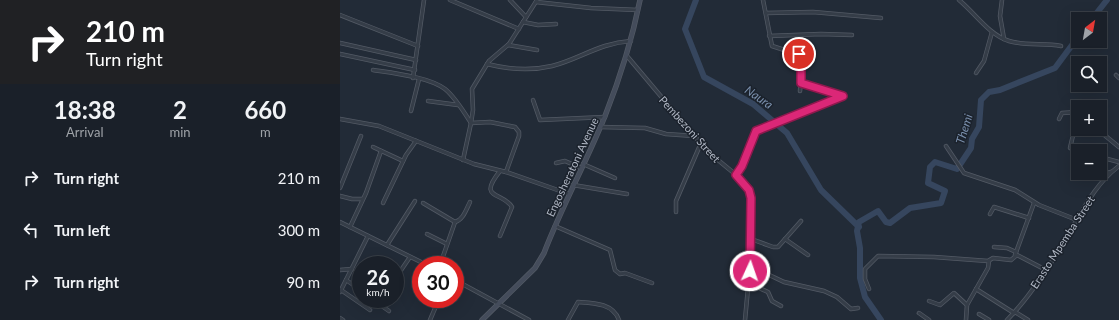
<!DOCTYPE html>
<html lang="en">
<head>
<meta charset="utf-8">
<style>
	body { margin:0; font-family:Lato,sans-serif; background:#232831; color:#f1f3f6; height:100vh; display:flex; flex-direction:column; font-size:15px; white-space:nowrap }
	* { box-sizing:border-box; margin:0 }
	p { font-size:13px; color:#9fa3a8 }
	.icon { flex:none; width:22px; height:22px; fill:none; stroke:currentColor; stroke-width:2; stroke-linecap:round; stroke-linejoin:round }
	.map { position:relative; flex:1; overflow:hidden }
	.side { display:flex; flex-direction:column; background:#1a2029; width:340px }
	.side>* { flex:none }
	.guide { background:#202124; color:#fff; overflow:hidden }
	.needle { width:26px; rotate:31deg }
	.tools { position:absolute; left:731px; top:12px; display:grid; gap:8px }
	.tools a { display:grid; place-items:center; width:36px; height:36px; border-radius:0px; background:#1a2029; box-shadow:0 4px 16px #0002,0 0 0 1px #383e46; font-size:20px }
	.speed { position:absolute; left:12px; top:256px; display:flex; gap:8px; font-size:20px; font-weight:700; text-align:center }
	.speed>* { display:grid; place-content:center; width:52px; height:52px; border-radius:50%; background:#1a2029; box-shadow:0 4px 16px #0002,0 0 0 1px #383e46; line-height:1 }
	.speed small { font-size:10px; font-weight:400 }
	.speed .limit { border:6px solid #d22; background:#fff; color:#111 }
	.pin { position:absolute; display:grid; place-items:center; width:34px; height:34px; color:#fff; margin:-17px; border:2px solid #fff; border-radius:50%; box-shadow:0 1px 4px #0007 }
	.me { position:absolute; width:44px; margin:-22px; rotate:3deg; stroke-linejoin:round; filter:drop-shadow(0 0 3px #0008) }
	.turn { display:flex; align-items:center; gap:14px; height:84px; padding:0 20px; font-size:18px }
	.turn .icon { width:52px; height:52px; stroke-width:2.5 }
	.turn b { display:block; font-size:28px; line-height:34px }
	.eta { display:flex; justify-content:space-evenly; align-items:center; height:68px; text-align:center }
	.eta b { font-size:24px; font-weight:700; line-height:28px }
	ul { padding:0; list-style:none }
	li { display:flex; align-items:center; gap:12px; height:52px; padding:0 20px }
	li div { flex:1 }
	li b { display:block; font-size:15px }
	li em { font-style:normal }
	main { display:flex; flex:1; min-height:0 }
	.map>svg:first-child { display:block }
</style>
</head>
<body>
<main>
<section class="side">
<div class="guide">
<div class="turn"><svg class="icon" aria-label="right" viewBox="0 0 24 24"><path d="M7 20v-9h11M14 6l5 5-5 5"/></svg><div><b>210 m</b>Turn right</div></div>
</div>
<div class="eta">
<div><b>18:38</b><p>Arrival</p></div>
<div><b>2</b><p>min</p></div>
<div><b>660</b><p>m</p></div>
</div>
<ul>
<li><svg class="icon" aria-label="right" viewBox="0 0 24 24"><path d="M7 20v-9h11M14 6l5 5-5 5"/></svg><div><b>Turn right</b></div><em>210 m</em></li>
<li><svg class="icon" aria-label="left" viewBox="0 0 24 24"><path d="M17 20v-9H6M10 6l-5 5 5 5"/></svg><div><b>Turn left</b></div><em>300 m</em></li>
<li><svg class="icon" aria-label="right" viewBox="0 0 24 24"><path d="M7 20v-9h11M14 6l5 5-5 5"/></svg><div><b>Turn right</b></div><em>90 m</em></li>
</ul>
</section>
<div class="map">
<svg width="779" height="320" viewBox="0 0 779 320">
	<rect width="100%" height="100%" fill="#222b37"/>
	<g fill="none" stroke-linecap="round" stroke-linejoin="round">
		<g stroke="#36465e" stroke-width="6">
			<polyline points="356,0 345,29 364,77 413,104 447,133 481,190 519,227"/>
			<polyline points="752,19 767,0"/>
			<polyline points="541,320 525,297 520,278 520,248 517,231 519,222 538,211 546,222 550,223 570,208 601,203 605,191 588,183 590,167 595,162 617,169 631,148 632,139 639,127 641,100 649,92 660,90 715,68 738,37"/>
		</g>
		<defs>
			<g id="street">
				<polyline points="110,0 179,29"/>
				<polyline points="170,0 186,17"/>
				<polyline points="423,0 432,46 460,55 461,78 460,91"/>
				<path d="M 619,0 C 635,13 649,35 669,41 C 685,46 704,43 721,46"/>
				<polyline points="662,0 660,16 664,39"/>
				<polyline points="196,2 251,8 298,10"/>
				<polyline points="426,13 473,12 541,18"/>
				<polyline points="0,15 78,46"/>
				<polyline points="183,22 198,25 216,24"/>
				<polyline points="429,36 481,34 512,35"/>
				<polyline points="0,43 76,60"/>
				<polyline points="168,45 197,50"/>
				<polyline points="0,54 75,70"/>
				<polyline points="287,56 367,151 395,174 409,190 411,208 411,256 405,320"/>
				<path d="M 147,64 C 167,69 191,71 212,66 C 240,59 259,43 291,41"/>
				<path d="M 33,70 C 53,73 89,77 105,89 C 115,97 124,112 131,123 L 150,122 L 175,127 L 179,132 L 179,136 L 166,172"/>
				<polyline points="636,73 644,61 652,32"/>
				<polyline points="776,75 779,78"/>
				<polyline points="73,78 84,0"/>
				<polyline points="461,83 503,96"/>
				<polyline points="193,100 200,120 265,117"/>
				<polyline points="88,101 118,105"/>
				<polyline points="734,107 738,112"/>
				<polyline points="71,111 79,79"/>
				<polyline points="0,119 39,126 134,164 166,172 229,194"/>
				<polyline points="719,119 722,113 738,112"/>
				<polyline points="260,127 305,128 326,134 354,136"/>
				<polyline points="757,129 779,147"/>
				<polyline points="734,131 730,148 738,152"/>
				<polyline points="606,146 624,173 675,190 699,205 737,220"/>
				<polyline points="33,147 63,161"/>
				<polyline points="760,157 779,162"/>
				<polyline points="123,160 131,123 133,110 132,89 149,61 169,44 197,0"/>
				<polyline points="216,163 225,161 241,168"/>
				<polyline points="243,164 275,178"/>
				<path d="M 160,171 C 137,200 162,191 172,207 L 160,236"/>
				<polyline points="755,173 764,174 771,172"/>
				<polyline points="396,175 402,166 416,131 503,96"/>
				<polyline points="233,185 287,194"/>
				<polyline points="0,188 21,136"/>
				<polyline points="0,196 12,199 22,199"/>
				<polyline points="43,203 66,155 76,141"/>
				<path d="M 83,203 L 115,222 C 123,220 126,210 130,202"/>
				<polyline points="336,212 336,201 361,143"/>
				<polyline points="650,214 654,207 689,218"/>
				<polyline points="0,222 87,265"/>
				<polyline points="215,226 270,250 275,270 280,274 285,273 312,283"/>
				<polyline points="10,227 26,193 41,151"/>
				<polyline points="87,234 107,244"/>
				<polyline points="411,239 433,247 438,247 461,221"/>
				<polyline points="445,239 468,255"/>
				<polyline points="47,245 75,201"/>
				<polyline points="654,247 667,248 676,252"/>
				<polyline points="675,255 694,203"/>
				<polyline points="100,265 115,222"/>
				<polyline points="0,270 12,269"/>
				<polyline points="55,279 70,257"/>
				<polyline points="6,280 21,290"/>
				<polyline points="115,280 189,320"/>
				<polyline points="410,284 428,292 432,301 441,306"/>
				<polyline points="410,285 416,274 425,273 444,282 484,291 497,297 511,309 518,308"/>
				<polyline points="529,289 525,279 525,269 538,256 594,257 648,261 653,258 671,260 677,255 706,270"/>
				<polyline points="636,289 674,313"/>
				<polyline points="1,290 30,310"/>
				<polyline points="0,292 28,236"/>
				<polyline points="32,299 49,311"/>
				<polyline points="589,301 600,305 614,293 627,305"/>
				<polyline points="675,312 688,320"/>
				<polyline points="579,313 589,320"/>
				<polyline points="639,314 649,320"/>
				<polyline points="0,318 3,320"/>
				<polyline points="90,320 99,299"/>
				<path d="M 228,320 L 238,302 C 253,303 273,303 279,320"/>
				<polyline points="626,320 627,305 648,268 649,261"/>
				<path d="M 667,320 C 691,296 711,264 728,235 C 743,210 755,184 779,166"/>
			</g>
			<path id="secondary" d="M 142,320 L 195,268 L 204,253 C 222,206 246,163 265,116 C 280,78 292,40 300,0"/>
		</defs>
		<use href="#street" stroke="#535a65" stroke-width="4.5"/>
		<use href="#secondary" stroke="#535a65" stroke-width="5.5"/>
		<use href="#street" stroke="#353d48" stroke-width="3"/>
		<use href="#secondary" stroke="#444c5b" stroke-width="4"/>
	</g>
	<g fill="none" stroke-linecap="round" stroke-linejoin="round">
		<defs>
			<polyline id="route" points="410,271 411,198 409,190 396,175 402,166 416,131 503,96 461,83 461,58 459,54"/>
		</defs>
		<use href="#route" stroke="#8e194d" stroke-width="10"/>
		<use href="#route" stroke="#db2777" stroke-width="7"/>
	</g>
	<g text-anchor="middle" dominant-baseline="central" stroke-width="3" stroke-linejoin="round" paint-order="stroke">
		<g font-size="11" fill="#b0b7c4" stroke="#1b222c">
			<text transform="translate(350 129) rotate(48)">Pembezoni Street</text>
			<text transform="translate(232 167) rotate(-65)">Engosheratoni Avenue</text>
			<text transform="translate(722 242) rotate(-57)">Erasto Mpemba Street</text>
		</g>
		<g font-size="12" font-style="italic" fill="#798eab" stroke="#1b222c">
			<text transform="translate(419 97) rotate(35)">Naura</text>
			<text transform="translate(624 129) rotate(-73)">Themi</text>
		</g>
	</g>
</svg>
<div class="tools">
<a><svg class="needle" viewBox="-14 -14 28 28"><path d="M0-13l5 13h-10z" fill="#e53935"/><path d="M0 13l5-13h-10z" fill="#9fa3a8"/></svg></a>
<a><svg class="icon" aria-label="search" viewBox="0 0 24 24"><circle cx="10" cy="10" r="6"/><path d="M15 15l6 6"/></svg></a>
<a>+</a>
<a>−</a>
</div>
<div class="speed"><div>26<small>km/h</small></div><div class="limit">30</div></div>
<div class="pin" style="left:459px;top:54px;background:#d93025"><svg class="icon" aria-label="arrive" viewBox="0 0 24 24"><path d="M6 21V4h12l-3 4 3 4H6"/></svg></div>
<svg class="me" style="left:410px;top:271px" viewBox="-20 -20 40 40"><circle r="17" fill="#db2777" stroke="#fff" stroke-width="3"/><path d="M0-11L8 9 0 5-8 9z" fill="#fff"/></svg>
</div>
</main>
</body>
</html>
